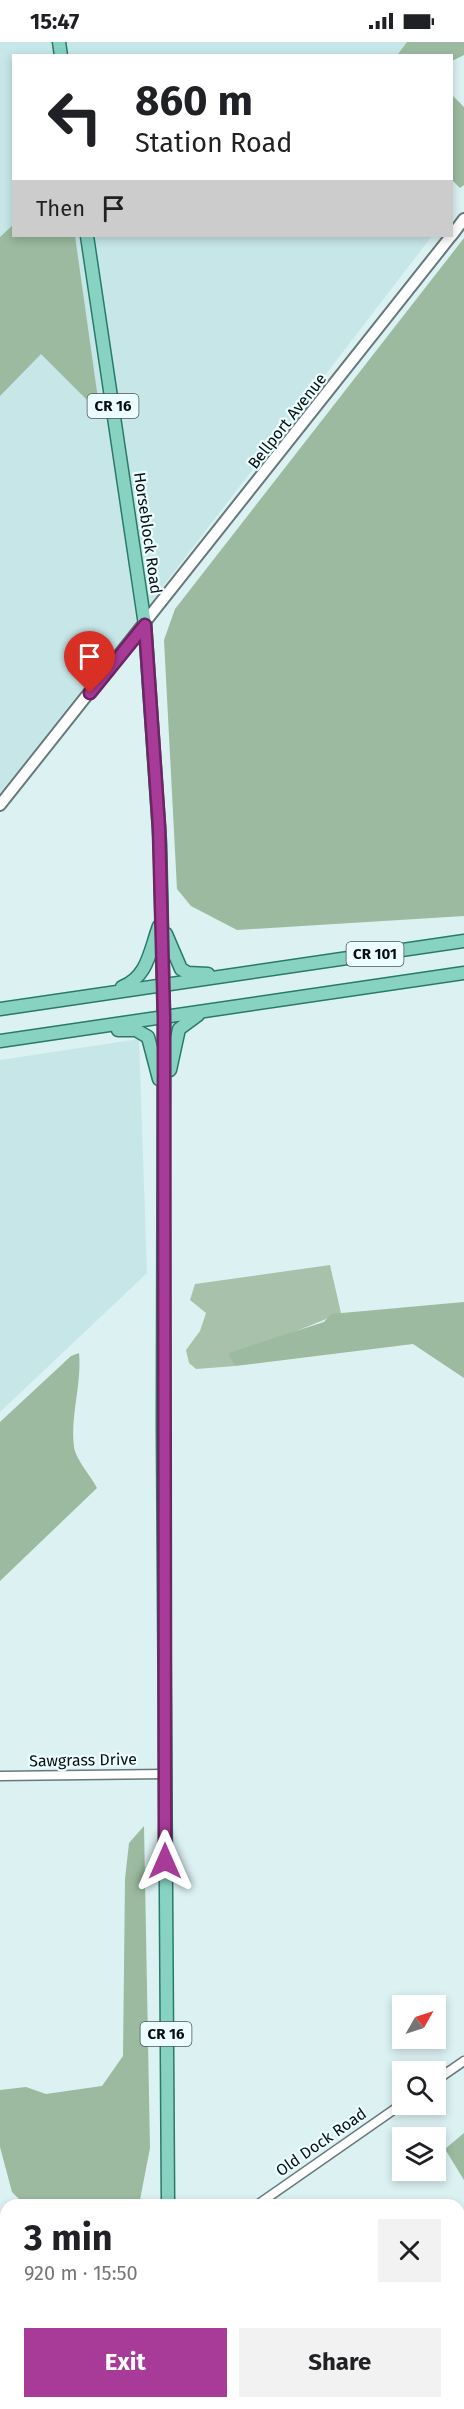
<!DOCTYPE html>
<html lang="en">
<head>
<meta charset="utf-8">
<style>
	body { margin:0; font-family:"Fira Sans",sans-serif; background:#f2f2f2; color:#202124; height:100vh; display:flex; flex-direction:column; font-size:22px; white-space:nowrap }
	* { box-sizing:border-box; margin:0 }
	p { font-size:20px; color:#757577 }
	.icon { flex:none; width:33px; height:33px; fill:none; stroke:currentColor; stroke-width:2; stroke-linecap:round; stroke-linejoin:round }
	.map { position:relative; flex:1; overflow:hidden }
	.drawer { position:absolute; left:0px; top:2157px; width:465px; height:210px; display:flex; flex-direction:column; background:#fff; border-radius:18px 18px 0 0; box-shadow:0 3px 9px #0003 }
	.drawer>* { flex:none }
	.banner { position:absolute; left:12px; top:12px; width:441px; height:183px; border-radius:0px; box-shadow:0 3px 9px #0003; background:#fff; color:#202124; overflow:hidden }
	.needle { width:39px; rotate:51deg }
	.tools { position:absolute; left:392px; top:1953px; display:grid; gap:12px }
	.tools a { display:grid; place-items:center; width:54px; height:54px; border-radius:0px; background:#fff; box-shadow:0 3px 9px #0003; font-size:30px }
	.pin { position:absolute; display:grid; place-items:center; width:51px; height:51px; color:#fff; margin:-62px -26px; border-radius:50% 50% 50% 0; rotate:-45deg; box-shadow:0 0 6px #0007 }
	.pin .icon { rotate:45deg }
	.me { position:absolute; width:66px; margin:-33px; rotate:0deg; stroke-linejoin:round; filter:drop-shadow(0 0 4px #0008) }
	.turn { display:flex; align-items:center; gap:21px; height:126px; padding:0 24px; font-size:27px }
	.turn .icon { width:78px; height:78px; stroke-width:2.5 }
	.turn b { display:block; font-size:42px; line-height:51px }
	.then { display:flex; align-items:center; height:57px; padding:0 24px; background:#0003; gap:12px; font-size:22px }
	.round { display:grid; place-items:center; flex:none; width:63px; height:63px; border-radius:0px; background:#f2f2f2 }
	.head { display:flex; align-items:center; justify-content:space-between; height:102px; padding:0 24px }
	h1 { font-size:36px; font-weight:700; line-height:45px }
	.action { display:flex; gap:12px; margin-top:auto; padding:12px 24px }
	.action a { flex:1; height:69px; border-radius:0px; background:#a83a98; color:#fff; font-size:24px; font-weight:700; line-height:69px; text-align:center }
	.action a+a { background:#f2f2f2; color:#202124 }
	.status { display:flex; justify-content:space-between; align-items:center; height:42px; padding:0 30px; background:#fff; direction:ltr }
	.status svg { height:16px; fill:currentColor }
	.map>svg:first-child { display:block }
</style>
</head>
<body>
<div class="status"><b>15:47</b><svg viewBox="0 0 49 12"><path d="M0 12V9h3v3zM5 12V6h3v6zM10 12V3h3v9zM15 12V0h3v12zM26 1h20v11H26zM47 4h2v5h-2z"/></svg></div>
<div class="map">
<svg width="464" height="2367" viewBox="0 0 464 2367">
	<rect width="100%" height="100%" fill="#dcf1f2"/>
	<g fill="#c7e6e8">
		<polygon points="0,0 407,0 395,14 14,14 14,194 432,194 134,582 0,751"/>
		<polygon points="139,997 147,1231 0,1370 0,1018"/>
	</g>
	<polygon fill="#a7c1ab" points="330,1223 341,1271 289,1292 229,1311 235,1324 196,1327 189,1321 186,1308 200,1289 206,1271 190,1258 195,1242"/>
	<g fill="#9bba9f">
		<polygon points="407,0 464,0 464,13 452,19 452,14 397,13"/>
		<polygon points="452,53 464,65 464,143 460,146 452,138"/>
		<polygon points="13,183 14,194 75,194 100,371 41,312 0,354 0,195"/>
		<polygon points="464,196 464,874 237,888 191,864 177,847 164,598 175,567"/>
		<polygon points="464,1260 464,1336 413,1302 235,1324 228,1311 324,1280 331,1272"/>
		<path d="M 79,1311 C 82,1342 70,1374 74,1405 C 76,1418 91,1434 97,1446 L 0,1539 L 0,1380 L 71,1314 Z"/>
		<polygon points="144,1784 150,2106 139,2163 25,2163 12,2150 0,2105 0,2048 26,2045 46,2052 102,2044 123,2014 125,1837 129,1801"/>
		<polygon points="464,2091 464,2138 445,2107"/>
	</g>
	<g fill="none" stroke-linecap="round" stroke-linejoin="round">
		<defs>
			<g id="street">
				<polyline points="0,1734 165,1732"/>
				<polyline points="435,2039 464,2019"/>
				<polyline points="257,2163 402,2062"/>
				<polyline points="0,2183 6,2188"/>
			</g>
			<g id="secondary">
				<polyline points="452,193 464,177"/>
				<polyline points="0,763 451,194"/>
			</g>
			<g id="primary">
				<polyline points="59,0 61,14"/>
				<polyline points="87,194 145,583 160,802 164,984 163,1384 168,2163"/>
				<polyline points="166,892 181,927 188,931 208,932"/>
				<path d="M 122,945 C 148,935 150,908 159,884"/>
				<polyline points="0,967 464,899"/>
				<polyline points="118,988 136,988 148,995 159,1037"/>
				<polyline points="0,999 464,931"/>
				<polyline points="170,1028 179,987 198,973"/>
				<polyline points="194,2361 195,2367"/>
			</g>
		</defs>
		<use href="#street" stroke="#67797b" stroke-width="11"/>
		<use href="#secondary" stroke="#67797b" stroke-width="14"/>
		<use href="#primary" stroke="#287a69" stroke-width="15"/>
		<use href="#street" stroke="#fff" stroke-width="8"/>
		<use href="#secondary" stroke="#fff" stroke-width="10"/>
		<use href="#primary" stroke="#88d2c2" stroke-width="12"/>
	</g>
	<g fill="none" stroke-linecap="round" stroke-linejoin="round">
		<defs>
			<polyline id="route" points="90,651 145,583 159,785 164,975 165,1819"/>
		</defs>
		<use href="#route" stroke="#6d2663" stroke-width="15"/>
		<use href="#route" stroke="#a83a98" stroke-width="10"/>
	</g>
	<g text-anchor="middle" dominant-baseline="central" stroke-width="4.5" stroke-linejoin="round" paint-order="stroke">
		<g fill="#ecfdff" stroke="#4c5658" stroke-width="1.5">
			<rect x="87.5" y="352" width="51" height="24" rx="4.5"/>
			<rect x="346.5" y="900" width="57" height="24" rx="4.5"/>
			<rect x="140.5" y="1980" width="51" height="24" rx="4.5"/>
		</g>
		<g font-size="15" font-weight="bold" fill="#080f10">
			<text x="113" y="364">CR 16</text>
			<text x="375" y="912">CR 101</text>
			<text x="166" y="1992">CR 16</text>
		</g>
		<g font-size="16" fill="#080f10" stroke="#ecfdff">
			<text transform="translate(287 379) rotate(-52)">Bellport Avenue</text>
			<text transform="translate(148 491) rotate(82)">Horseblock Road</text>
			<text transform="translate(83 1718) rotate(-1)">Sawgrass Drive</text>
			<text transform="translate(321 2100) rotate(-35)">Old Dock Road</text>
		</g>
	</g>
</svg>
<div class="tools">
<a><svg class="needle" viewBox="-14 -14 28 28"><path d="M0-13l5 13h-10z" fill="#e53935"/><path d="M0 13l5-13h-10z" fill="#757577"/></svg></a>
<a><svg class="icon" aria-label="search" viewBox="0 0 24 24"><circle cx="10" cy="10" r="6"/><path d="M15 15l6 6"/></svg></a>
<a><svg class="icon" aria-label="layers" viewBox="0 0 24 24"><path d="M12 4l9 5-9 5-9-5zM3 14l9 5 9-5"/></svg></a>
</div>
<div class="pin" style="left:90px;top:651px;background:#d93025"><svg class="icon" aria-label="arrive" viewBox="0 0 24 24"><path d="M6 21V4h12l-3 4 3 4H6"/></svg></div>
<svg class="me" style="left:165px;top:1819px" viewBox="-20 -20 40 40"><path d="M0-17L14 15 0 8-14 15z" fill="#a83a98" stroke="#fff" stroke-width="4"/></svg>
<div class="banner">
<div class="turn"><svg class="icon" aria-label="left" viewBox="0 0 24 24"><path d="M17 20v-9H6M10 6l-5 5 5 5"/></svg><div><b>860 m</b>Station Road</div></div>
<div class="then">Then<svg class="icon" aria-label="arrive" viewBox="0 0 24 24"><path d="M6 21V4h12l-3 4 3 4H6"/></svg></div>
</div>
<section class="drawer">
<div class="head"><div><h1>3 min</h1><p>920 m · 15:50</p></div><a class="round"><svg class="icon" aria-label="close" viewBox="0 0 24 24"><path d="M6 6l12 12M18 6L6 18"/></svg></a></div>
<div class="action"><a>Exit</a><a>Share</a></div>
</section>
</div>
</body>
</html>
